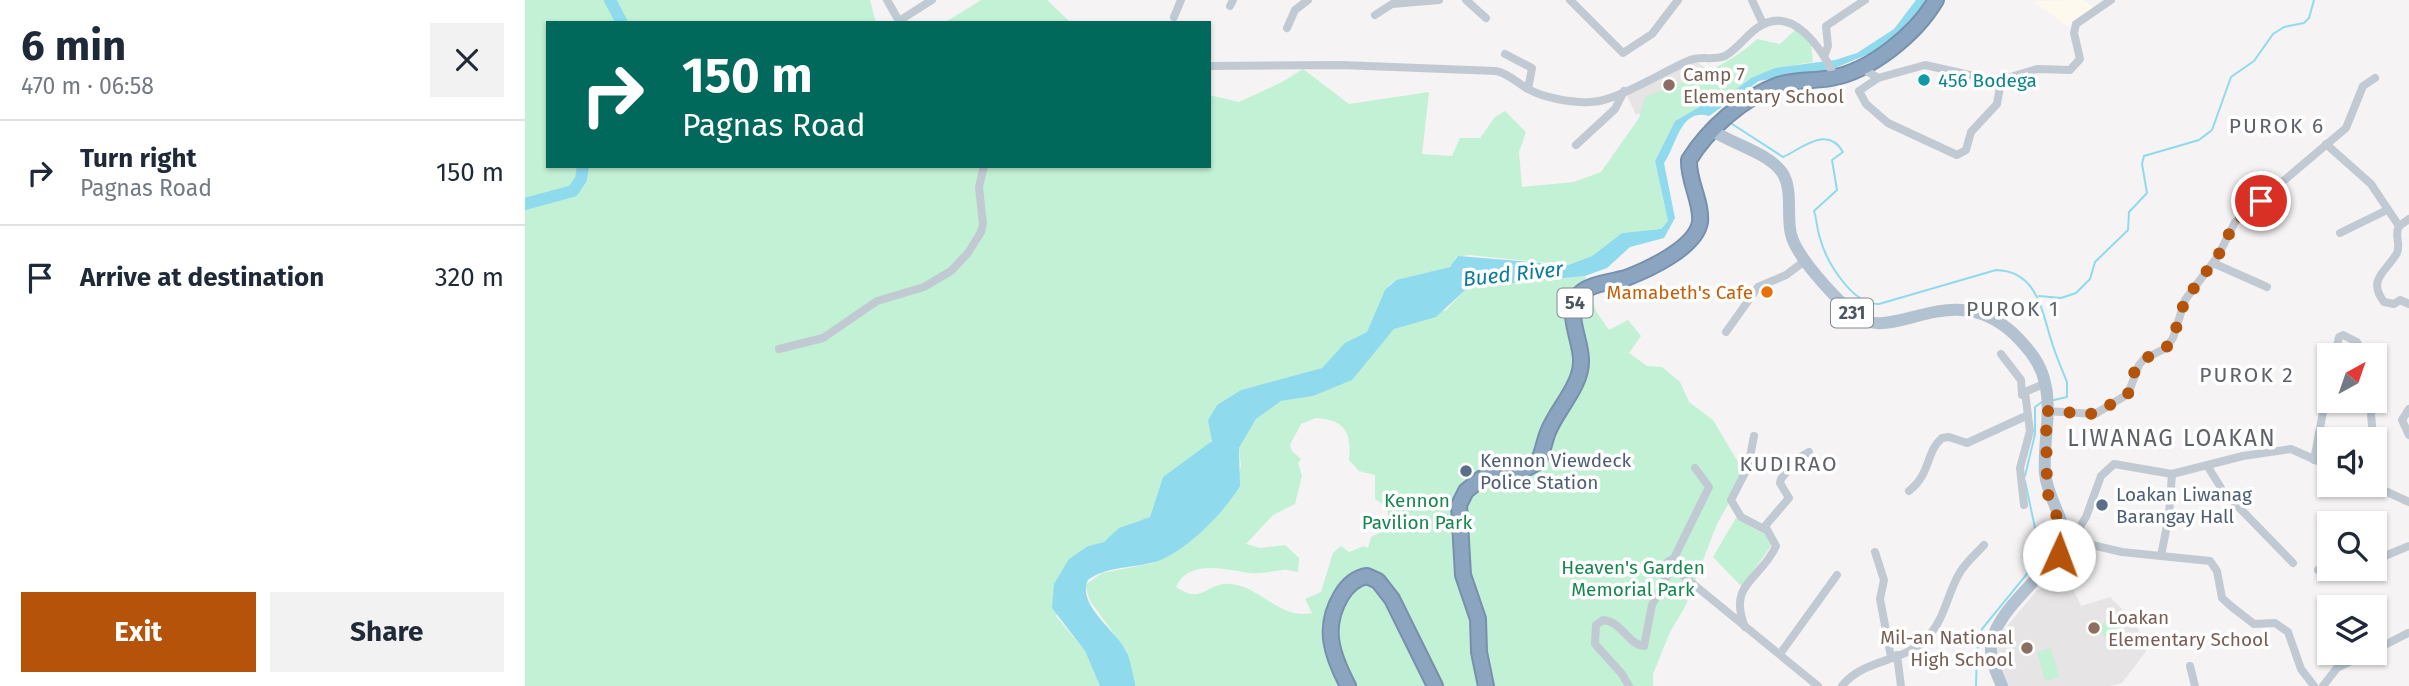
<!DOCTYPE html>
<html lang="en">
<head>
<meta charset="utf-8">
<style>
	body { margin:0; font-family:"Fira Sans",sans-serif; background:#f2f2f3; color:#1f2937; height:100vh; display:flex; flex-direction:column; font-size:26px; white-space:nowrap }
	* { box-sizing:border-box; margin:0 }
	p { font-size:23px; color:#747a83 }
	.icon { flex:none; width:38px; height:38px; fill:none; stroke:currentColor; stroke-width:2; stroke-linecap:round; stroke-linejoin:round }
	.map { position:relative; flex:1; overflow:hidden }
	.panel { display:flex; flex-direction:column; background:#fff; width:525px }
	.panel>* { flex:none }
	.guide { position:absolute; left:21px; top:21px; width:665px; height:147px; border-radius:0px; box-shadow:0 2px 5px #0004; background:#00695c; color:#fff; overflow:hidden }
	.needle { width:46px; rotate:40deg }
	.fabs { position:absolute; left:1792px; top:343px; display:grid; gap:14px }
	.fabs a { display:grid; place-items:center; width:70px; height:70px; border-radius:0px; background:#fff; box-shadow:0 2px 5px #0004; font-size:35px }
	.pin { position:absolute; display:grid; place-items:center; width:60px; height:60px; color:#fff; margin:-30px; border:4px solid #fff; border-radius:50%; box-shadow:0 2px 7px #0007 }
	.me { position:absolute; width:77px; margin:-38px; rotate:2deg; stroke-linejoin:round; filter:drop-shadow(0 0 5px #0008) }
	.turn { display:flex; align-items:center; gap:24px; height:147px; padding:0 21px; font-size:32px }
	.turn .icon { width:91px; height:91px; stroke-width:2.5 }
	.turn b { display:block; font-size:49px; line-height:60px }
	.round { display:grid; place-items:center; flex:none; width:74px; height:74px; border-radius:0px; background:#f2f2f3 }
	.summary { display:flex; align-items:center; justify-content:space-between; height:119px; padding:0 21px }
	h1 { font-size:42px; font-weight:700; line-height:52px }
	.cta { display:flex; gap:14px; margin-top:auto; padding:14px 21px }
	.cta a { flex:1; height:80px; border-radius:0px; background:#b45309; color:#fff; font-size:28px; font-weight:700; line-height:80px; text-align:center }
	.cta a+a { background:#f2f2f3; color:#1f2937 }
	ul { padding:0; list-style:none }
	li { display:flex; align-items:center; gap:21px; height:105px; padding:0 21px; border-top:2px solid #e0e1e3 }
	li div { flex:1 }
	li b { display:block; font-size:26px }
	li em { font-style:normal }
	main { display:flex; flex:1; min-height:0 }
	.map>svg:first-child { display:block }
</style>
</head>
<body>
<main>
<section class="panel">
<div class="summary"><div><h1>6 min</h1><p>470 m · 06:58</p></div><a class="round"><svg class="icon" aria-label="close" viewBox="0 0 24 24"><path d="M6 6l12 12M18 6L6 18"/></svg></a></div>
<ul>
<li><svg class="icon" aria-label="right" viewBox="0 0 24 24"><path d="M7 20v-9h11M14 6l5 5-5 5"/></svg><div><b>Turn right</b><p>Pagnas Road</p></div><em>150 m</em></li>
<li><svg class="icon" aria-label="arrive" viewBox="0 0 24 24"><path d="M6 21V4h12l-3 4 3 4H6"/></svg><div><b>Arrive at destination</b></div><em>320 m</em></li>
</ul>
<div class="cta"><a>Exit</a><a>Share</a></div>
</section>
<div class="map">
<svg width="1884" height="686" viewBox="0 0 1884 686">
	<rect width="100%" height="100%" fill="#f5f3f3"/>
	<polygon fill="#fdf9ef" points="1559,0 1569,8 1543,27 1508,1"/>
	<g fill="#e6e4e5">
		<polygon points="1169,60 1191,75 1111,115 1101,93"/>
		<polygon points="1543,578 1556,606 1585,597 1611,623 1621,651 1597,683 1585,686 1481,686 1472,659 1474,636 1512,590"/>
	</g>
	<g fill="#c3f1d5" fill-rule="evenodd">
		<path d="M 0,0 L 345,0 L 351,23 L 23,23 L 23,166 L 684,166 L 684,95 L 714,102 L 757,82 L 778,69 L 824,104 L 904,92 L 897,154 L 927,156 L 935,138 L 955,138 L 970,117 L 980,111 L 1001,132 L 994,152 L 997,187 L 1049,182 L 1076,172 L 1114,118 L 1120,97 C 1161,80 1200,69 1232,39 L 1255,44 L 1270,30 L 1286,42 L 1288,62 L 1251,68 L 1226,78 L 1194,102 L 1176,106 L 1150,121 L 1130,161 L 1143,221 L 1136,229 L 1097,233 L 1067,256 L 1043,265 L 944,255 L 931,257 L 929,264 L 922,268 L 871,280 L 865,284 L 842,332 L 820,344 L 797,368 L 716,390 L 692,405 L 683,420 L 688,437 L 684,444 L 638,477 L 625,517 L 602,525 L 579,542 L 563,546 L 531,616 L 560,651 L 575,686 L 0,686 Z"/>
		<polygon points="456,0 522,0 546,23 419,23"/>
		<path d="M 1060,276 L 1071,311 L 1084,330 L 1103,320 L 1116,336 L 1104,353 L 1122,366 L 1137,367 L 1155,382 L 1164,402 L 1188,420 L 1220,474 L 1192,524 L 1160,607 L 1145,632 L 1128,674 L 1128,686 L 610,686 L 601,650 L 565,601 L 560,585 L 577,573 L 629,563 L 681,525 L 709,496 L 716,465 L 714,448 L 731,419 L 756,401 L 788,396 L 827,379 L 869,329 L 921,310 L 939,291 L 948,287 ZM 791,418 C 820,420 827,432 824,460 L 834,471 L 850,475 L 850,499 L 863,508 L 862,529 L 846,537 L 843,548 L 839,546 L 824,552 L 816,546 L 808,553 L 796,592 L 780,599 L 787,613 C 755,620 736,587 706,584 C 682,581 678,606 651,587 C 664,558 701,570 725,573 C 736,574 747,571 758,570 C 762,569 768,572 773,572 L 774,558 L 760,545 L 735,548 L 721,544 L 748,515 L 770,504 L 777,476 L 773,463 L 776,459 L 767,451 L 765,445 L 776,424 Z"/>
		<polygon points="1211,518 1241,535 1246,546 1217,587 1188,557"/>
		<circle cx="1585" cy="629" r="9"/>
		<polygon points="1526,648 1534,677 1520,681 1512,652"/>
	</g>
	<path fill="#90daee" d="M 1391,0 L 1402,0 L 1370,38 L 1353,50 L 1310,68 L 1234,81 L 1184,116 C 1155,107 1151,147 1139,163 L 1150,218 L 1139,238 L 1105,247 L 1082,268 L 1060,276 L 948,287 L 939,291 L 911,317 L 869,329 L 827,380 L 788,396 L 756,401 L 731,419 L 714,448 L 715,486 C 700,512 656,557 626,563 C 605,568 580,567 563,580 C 551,605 592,631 601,651 C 606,660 607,673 610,683 L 610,686 L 575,686 L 560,651 L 527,608 L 529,584 L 544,559 L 563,546 L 579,542 L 594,528 L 625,517 L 638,477 L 687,441 L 683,420 L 692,405 L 716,390 L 797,368 L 820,343 L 842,332 L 860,290 L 871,280 L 925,267 L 933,256 L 1043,265 L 1067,256 L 1097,233 L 1136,229 L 1143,221 L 1130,161 L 1150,121 L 1176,106 L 1194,102 L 1226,78 L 1250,68 L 1310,60 L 1332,53 L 1369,29 Z"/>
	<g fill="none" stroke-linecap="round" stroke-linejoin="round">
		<g stroke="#90daee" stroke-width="2">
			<path d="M 1204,122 L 1258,157 C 1275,150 1302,124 1318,152 L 1307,160 L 1312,190 L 1289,211 C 1292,220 1292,230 1295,238 C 1301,261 1327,305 1354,304 L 1471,270 C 1514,271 1517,314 1528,346 C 1532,358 1537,370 1542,382 L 1542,397 L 1529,400"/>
			<polyline points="1514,296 1536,298 1551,293 1565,279 1570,262 1603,230 1604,212 1622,193 1617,164 1619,156 1674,140 1687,130 1706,77 1729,61 1748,34 1759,27 1779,23 1784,18 1789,0"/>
			<polyline points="1500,476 1510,434 1510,407 1517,402"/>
			<polyline points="1500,481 1510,528 1523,559"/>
			<polyline points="1529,566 1551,580"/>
			<polyline points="1451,686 1452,651 1457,629 1519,553"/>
		</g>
		<g stroke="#90daee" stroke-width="12">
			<polyline points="85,0 97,23"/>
			<polyline points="0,204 48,191 56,179 58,166"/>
		</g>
		<defs>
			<g id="highway">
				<path d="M 823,686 C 807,655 797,628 816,596 C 822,586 830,578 842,576 L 853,581 L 867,599 L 910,686"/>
				<path d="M 961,686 L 954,652 L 953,619 L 938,575 L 934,505 L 941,491 L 957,478 L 1002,468 L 1013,462 C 1018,452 1019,442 1023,432 C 1032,409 1057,385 1056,360 C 1056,340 1041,316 1052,297 C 1060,284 1087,282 1101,278 C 1122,270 1171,248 1175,222 C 1177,202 1163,181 1164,160 C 1183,129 1218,98 1253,85 C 1269,80 1289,81 1306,78 C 1346,71 1391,34 1411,0"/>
			</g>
		</defs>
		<use href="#highway" stroke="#7690ad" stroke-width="18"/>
		<g stroke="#c1cad2" stroke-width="8">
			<polyline points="362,0 374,21 407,0"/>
			<polyline points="941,0 961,18"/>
			<polyline points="1045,0 1098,53 1127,34 1153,0"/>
			<polyline points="1227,0 1238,24"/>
			<polyline points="705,6 708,0"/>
			<polyline points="850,15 867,4 914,0"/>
			<polyline points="649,17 656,0"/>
			<polyline points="762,28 770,10 783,0"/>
			<polyline points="980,54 1007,68 1003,89"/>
			<polyline points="1300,54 1303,46 1301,26 1340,0"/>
			<path d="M 684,66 L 816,65 L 971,71 C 985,74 992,83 1003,89 C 1019,98 1047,103 1066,102 C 1090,102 1139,71 1163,61 C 1175,55 1188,61 1200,56 C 1212,49 1221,36 1232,28 C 1268,2 1298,51 1310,77"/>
			<polyline points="1334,66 1353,78 1400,65 1472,81 1512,69 1545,70 1555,59 1549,33 1551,24 1586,0"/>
			<polyline points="1353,78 1334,91 1341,104 1363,123 1432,155 1441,150 1446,132 1472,104 1476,81"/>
			<polyline points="1801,144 1846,184 1874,226 1884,219"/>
			<polyline points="1051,145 1090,109 1099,91"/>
			<path d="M 1874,226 C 1869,235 1876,244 1872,253 C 1863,270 1841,279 1859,302 L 1869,304 L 1875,300 L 1884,304"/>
			<polyline points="1815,233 1862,210"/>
			<polyline points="1688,263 1742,287"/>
			<polyline points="1201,332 1233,287 1261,275 1281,260"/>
			<polyline points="254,349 298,338 352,301 399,287 426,271 443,253 456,232 458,224 454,187 459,166"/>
			<polyline points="1476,354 1496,380 1497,395"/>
			<polyline points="1810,355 1814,337 1818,335 1832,342 1838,355"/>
			<polyline points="1845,401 1847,426"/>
			<polyline points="1884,409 1877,420 1884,435"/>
			<polyline points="1521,411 1570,414 1603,394 1614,365 1619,359 1641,348 1648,338 1660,300 1693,256 1710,222 1821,128 1838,86 1850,78"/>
			<polyline points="1229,436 1223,467 1206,500 1216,517 1241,530"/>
			<polyline points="1789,460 1804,380"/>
			<polyline points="1683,467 1698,491 1768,563"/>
			<polyline points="1847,485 1884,502"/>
			<path d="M 1384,491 C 1407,472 1400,453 1417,438 L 1424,437 L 1442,443 L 1501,416"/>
			<polyline points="1499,505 1495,468 1505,431 1500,392 1521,383"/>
			<polyline points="1548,538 1561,517 1576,476 1589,464 1647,474 1718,456 1766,449 1804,466"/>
			<polyline points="1541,539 1597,552 1685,561 1692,571 1697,598 1707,607 1729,624 1750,623 1763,632 1776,669 1789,686"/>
			<polyline points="1350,552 1359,580 1355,599 1366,657"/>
			<polyline points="1636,556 1644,515 1647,474"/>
			<circle cx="1147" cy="566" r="6"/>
			<polyline points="1148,560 1184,487 1170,468"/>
			<polyline points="1850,560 1884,546"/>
			<polyline points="1151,570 1293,686"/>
			<polyline points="1793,570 1809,569"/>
			<path d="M 1220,627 C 1202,583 1236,580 1251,546 L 1240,526 L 1264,498 L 1255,483 L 1256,479 L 1272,459 L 1284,452"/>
			<polyline points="1850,650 1883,633"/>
			<polyline points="1255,654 1312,575"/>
			<polyline points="1372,655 1376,686"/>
			<polyline points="1665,666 1670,686"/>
			<path d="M 1104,686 L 1097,674 L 1070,644 L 1071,625 L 1078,620 C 1098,622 1102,644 1119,646 L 1127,605 L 1145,571"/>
			<path d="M 1317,686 C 1338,659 1376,663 1400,640 C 1420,620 1421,597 1434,574 C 1440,563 1451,554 1459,545"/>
			<polyline points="1798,686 1812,668 1843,653"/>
		</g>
		<path stroke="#b3c2d1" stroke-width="12" d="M 1188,131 C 1208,144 1241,152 1256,171 C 1269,188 1261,215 1266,234 C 1271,257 1309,296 1327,313 C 1365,349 1425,274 1489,334 C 1503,348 1516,363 1520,383 C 1527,411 1518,443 1520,473 C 1522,497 1540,519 1541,543 C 1522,575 1466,613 1466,649 C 1466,662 1472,674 1477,686"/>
		<use href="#highway" stroke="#8ba5c1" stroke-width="14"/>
	</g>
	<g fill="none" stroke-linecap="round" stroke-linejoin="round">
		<polyline stroke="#b45309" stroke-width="12" stroke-dasharray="0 21.6" points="1534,555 1541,539 1522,492 1521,411 1570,414 1603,394 1610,370 1619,359 1641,348 1648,338 1660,300 1693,256 1710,222 1736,201"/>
	</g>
	<circle fill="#0f9aa8" stroke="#fff" stroke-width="2.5" cx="1399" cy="80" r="7"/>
	<g fill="#8d6e63" stroke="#fff" stroke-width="2.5">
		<circle cx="1144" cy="85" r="7"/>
		<circle cx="1569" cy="628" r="7"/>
		<circle cx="1502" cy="648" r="7"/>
	</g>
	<circle fill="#e8710a" stroke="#fff" stroke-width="2.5" cx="1242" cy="292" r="7"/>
	<g fill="#5c6f8a" stroke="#fff" stroke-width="2.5">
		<circle cx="941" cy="471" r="7"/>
		<circle cx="1577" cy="505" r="7"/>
	</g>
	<g text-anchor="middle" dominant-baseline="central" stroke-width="7" stroke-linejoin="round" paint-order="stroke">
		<g fill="#fff" stroke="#808990" stroke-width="2">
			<rect x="1032.5" y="288.5" width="35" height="29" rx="5"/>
			<rect x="1306" y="298.5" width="42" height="29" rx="5"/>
		</g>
		<g font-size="18" font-weight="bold" fill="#4a5661">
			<text x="1050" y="303">54</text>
			<text x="1327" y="313">231</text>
		</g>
		<g font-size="19" fill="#785e54" stroke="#fff" text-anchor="start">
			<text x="1158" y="74">Camp 7<tspan x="1158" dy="22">Elementary School</tspan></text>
			<text x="1583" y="617">Loakan<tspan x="1583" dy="22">Elementary School</tspan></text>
			<text x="1488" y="637" text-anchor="end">Mil-an National<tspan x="1488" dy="22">High School</tspan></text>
		</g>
		<g font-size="19" fill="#0d838f" stroke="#fff" text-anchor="start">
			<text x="1413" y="80">456 Bodega</text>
		</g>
		<g font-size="19" fill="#c56008" stroke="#fff" text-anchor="end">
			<text x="1228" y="292">Mamabeth's Cafe</text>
		</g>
		<g font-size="19" fill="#4e5e75" stroke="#fff" text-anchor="start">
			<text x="955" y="460">Kennon Viewdeck<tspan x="955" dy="22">Police Station</tspan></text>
			<text x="1591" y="494">Loakan Liwanag<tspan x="1591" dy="22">Barangay Hall</tspan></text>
		</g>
		<g font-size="19" fill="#17864f" stroke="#fff">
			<text x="892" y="500">Kennon<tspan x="892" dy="22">Pavilion Park</tspan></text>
			<text x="1108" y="567">Heaven's Garden<tspan x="1108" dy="22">Memorial Park</tspan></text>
		</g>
		<g font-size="21" letter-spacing="2" fill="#5f6368" stroke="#fff">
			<text x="1752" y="126">PUROK 6</text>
			<text x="1488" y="309">PUROK 1</text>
			<text x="1722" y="375">PUROK 2</text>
			<text x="1264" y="464">KUDIRAO</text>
		</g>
		<g font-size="21" font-style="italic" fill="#0c7c9b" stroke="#fff">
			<text transform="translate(988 274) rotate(-6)">Bued River</text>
		</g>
		<g font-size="23" letter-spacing="2" fill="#5f6368" stroke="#fff">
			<text x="1647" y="438">LIWANAG LOAKAN</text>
		</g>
	</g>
</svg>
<div class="fabs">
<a><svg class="needle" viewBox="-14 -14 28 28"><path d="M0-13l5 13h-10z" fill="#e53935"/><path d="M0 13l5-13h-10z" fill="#747a83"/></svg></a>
<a><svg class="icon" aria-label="sound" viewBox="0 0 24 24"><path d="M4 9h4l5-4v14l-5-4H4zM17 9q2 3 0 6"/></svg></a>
<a><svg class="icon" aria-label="search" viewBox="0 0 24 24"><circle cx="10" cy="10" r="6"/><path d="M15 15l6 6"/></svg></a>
<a><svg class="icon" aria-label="layers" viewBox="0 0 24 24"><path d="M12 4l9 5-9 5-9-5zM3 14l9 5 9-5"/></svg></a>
</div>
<div class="pin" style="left:1736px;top:201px;background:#d93025"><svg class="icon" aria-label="arrive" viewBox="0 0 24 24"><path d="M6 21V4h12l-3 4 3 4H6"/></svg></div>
<svg class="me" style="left:1534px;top:555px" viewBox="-20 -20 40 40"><circle r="19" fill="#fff"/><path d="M0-13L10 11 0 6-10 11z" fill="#b45309"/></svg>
<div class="guide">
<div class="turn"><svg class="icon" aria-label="right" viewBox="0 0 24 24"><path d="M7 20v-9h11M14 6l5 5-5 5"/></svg><div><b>150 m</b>Pagnas Road</div></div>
</div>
</div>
</main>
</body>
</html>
